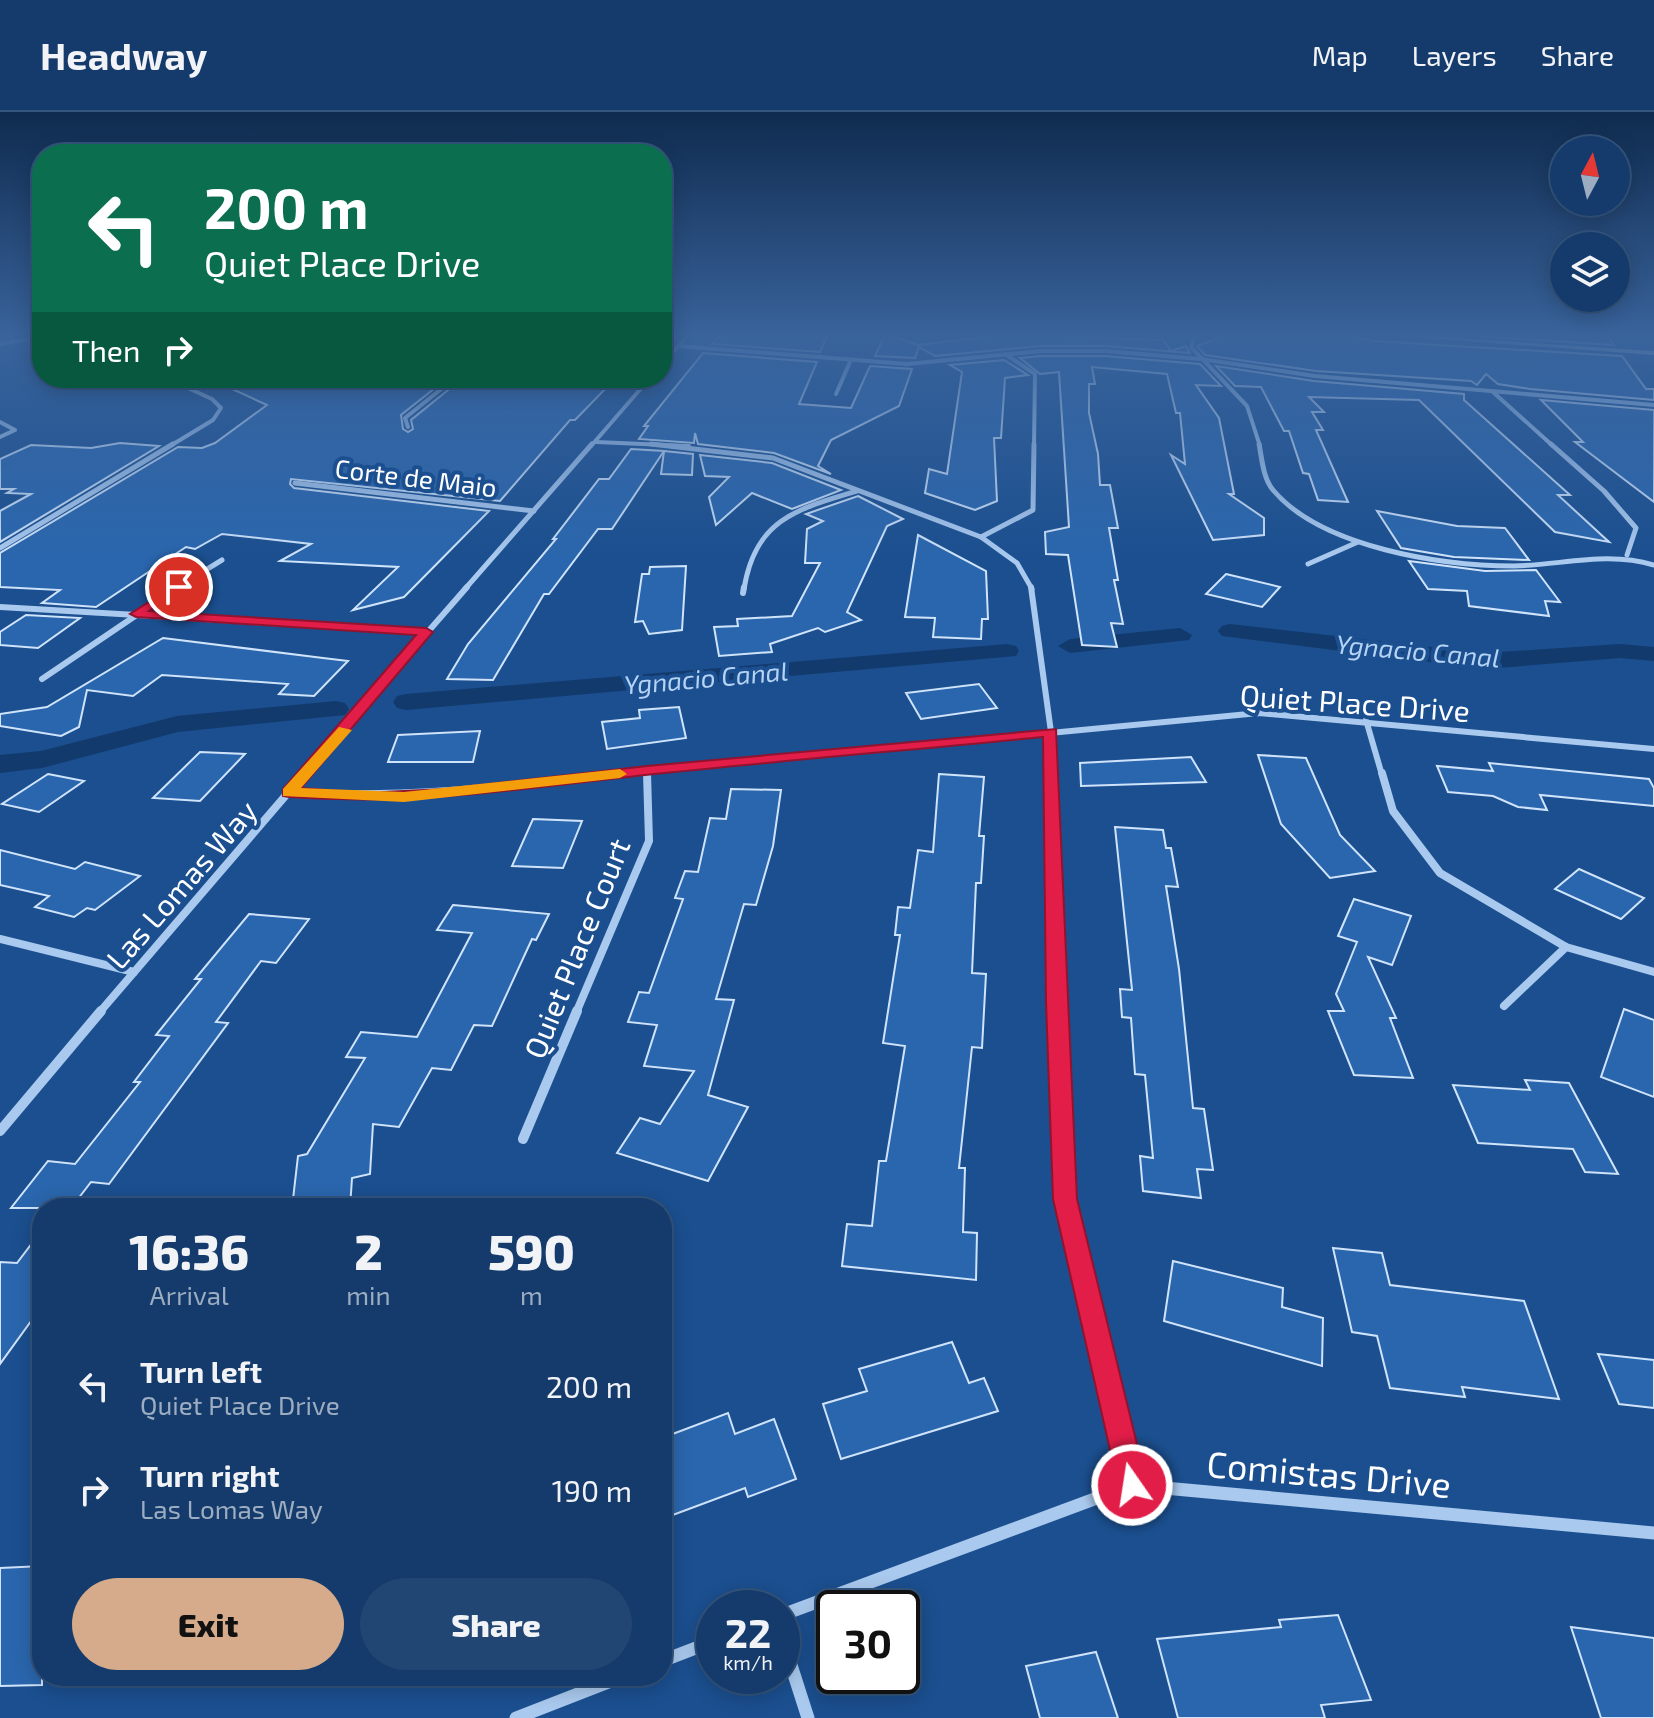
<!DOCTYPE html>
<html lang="en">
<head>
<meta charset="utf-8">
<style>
	body { margin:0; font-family:"Exo 2",sans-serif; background:#214673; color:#f1f3f6; height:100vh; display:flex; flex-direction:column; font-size:30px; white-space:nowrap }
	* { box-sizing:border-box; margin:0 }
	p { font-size:26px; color:#9dadc1 }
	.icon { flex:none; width:44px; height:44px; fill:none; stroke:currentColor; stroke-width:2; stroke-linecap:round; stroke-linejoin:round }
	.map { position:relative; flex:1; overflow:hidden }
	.drawer { position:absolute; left:32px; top:1086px; width:640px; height:488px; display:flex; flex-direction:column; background:#143b6b; border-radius:32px; box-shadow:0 4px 20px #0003,0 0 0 2px #33557e }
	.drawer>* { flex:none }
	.hud { position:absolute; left:32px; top:32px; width:640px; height:244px; border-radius:32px; box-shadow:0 4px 20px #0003,0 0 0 2px #33557e; background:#0b6e4f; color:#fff; overflow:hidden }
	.needle { width:52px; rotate:7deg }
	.buttons { position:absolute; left:1550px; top:24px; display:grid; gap:16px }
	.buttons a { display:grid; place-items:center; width:80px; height:80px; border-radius:50%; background:#143b6b; box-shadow:0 4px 20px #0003,0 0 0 2px #33557e; font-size:40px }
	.speed { position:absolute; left:696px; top:1478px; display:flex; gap:16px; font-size:40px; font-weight:700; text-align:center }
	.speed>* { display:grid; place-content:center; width:104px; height:104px; border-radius:50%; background:#143b6b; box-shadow:0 4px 20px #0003,0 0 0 2px #33557e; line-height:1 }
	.speed small { font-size:20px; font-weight:400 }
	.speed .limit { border:4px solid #111; border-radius:12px; background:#fff; color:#111 }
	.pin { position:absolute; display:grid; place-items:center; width:68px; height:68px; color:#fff; margin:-34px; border:4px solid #fff; border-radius:50%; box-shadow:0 2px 8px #0007 }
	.me { position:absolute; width:88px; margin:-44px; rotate:347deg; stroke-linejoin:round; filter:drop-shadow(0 0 6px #0008) }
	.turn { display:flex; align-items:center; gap:28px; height:168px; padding:0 40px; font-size:36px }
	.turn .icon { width:104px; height:104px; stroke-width:2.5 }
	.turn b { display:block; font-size:56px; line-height:68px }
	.then { display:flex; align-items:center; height:76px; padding:0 40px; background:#0003; gap:16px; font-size:30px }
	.eta { display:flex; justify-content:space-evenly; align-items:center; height:136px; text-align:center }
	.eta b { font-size:48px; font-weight:800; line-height:56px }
	.cta { display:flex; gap:16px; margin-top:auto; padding:16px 40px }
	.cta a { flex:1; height:92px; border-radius:48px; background:#d6ab8b; color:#111; font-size:32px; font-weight:800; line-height:92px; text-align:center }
	.cta a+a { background:#214673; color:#f1f3f6 }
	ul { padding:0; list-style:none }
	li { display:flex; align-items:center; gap:24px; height:104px; padding:0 40px }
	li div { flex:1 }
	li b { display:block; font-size:30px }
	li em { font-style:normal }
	header { display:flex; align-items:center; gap:48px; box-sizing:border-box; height:112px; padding:0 40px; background:#143b6b; border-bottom:2px solid #33557e }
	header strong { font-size:38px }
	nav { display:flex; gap:44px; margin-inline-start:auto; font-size:28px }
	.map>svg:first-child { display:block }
</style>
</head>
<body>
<header>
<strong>Headway</strong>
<nav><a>Map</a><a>Layers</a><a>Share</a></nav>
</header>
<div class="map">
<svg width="1654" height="1606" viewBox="0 0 1654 1606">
	<rect width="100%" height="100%" fill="#1b4f8f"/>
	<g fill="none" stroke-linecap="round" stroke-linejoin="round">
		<g fill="#123a6d" fill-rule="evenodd">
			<polygon points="1230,512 1485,541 1620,532 1654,535 1654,549 1620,546 1485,557 1222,524 1218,519 1222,514"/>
			<polygon points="1180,516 1192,523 1189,528 1070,541 1058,534 1070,527"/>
			<polygon points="1007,532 1016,534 1019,539 1016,544 406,598 397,596 393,590 397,584 406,582"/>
			<polygon points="336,589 345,591 349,597 345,603 178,620 42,656 0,661 0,643 41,639 177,604"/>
		</g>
	</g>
	<g fill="#2a66ad" stroke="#cfe3fa" stroke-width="2">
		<polygon points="722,222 828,222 820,240 712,232"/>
		<polygon points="885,222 918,233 1009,222 1159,228 1159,222 1171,239 1186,234 1190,241 1105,234 1041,234 935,244 919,235 915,246 875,244"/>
		<polygon points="1229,222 1359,222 1359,226 1374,229 1622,244 1646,277 1654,277 1654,288 1530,277 1498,272 1486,262 1477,273 1471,269 1316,259 1205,243 1197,234"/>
		<polygon points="1472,222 1606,222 1614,233 1472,224"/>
		<polygon points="703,241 817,250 799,292 851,296 870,254 912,257 899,294 831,328 818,354 831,362 774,341 698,332 695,321 694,331 639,327 648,314 644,314"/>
		<polygon points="1041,244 1105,244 1200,252 1221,274 1196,273 1219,306 1234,382 1229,382 1264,406 1264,423 1213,428 1171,343 1185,352 1180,301 1176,301 1167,262 1092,255 1095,272 1089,272 1089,301 1098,342 1100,373 1110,373 1118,416 1109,416 1118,468 1114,468 1123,512 1111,511 1117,535 1082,533 1068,443 1046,442 1045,420 1069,415 1059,260 1040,262 1020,246"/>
		<polygon points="1004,248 1028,263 1005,266 1001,326 994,326 997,389 975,398 925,381 929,357 947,362 962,260 950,253"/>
		<polygon points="1216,254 1314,269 1464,282 1464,288 1570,383 1558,383 1609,430 1555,420 1419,288 1309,285 1324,300 1312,300 1323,318 1316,318 1348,390 1318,388 1309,362 1303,361 1289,319 1284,319 1261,275 1235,274"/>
		<polygon points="208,266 404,266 440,272 401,303 403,317 408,320 413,317 411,308 453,274 471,277 493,266 613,269 575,308 570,308 500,389 291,367 290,372 294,376 489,399 404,485 353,498 398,455 280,449 311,432 222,422 195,437 186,435 96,495 42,491 60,478 0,475 0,441 178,335 202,336 215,331 267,293"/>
		<polygon points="1541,288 1654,298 1654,390 1575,330 1583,330"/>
		<polygon points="120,331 159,334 0,430 0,399 31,382 7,381 14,377 0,377 0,347 31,333 91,336"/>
		<polygon points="631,337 664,339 612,417 598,417 549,482 544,482 493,568 447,567 468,532 556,427 553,427 599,367 609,367"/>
		<polygon points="664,339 693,342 692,363 661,362"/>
		<polygon points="700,343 772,351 841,378 792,397 752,381 716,413 709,385 729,365 705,364"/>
		<polygon points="858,384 903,407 887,414 847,500 861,508 825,520 818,516 770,532 772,540 719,544 714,515 738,514 737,507 792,504 820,451 805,451 807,417 823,409 806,402"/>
		<polygon points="1377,399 1457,414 1505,416 1529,448 1454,445 1401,436"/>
		<polygon points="918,423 986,459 988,507 982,507 981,527 933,525 935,506 905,505"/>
		<polygon points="1409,449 1485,459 1536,458 1560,490 1545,489 1549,504 1469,494 1467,479 1428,477"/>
		<polygon points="686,454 682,518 649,522 643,509 635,510 642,462 649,462 650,455"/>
		<polygon points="1226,462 1280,475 1262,495 1206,482"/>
		<polygon points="26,503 80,506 38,536 0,533 0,520"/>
		<polygon points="163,526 323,546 348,549 314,584 279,582 288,572 162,563 133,584 87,578 79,615 61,624 0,614 0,602 47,595"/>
		<polygon points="979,572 997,596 921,607 906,581"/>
		<polygon points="679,595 686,626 607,637 602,610 640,606 639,598"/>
		<polygon points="480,619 473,650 388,650 398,623"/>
		<polygon points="200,640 245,642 200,689 153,686"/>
		<polygon points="1258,643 1306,646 1340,723 1375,759 1330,766 1281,712"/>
		<polygon points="1191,645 1206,670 1081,674 1080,651"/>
		<polygon points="1489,651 1649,667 1654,676 1654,694 1540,683 1547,698 1518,695 1493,684 1448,680 1437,654 1493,659"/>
		<polygon points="48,662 84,669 39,700 2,692"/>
		<polygon points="939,662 984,665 979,724 984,724 981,771 976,771 972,861 986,862 982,936 972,935 959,1056 965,1056 963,1120 977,1121 976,1168 842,1154 847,1112 872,1114 879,1049 886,1049 905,934 883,931 900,823 895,823 898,795 910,796 918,738 933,740"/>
		<polygon points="731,677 781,678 773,734 756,793 744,792 716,887 734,888 708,983 748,995 708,1069 617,1041 640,1006 660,1012 694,959 644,954 657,913 628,910 639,880 649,881 683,787 675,786 685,759 698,760 710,706 726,707"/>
		<polygon points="533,707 582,709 563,756 512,754"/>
		<polygon points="1115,715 1163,718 1166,736 1171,736 1178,775 1166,774 1179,857 1193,996 1204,997 1213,1058 1197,1057 1201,1086 1143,1079 1140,1044 1153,1046 1145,963 1135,962 1131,906 1122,905 1120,877 1132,878"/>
		<polygon points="0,738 75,757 85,750 140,764 95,798 87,796 74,805 35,795 49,784 0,773"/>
		<polygon points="1579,757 1644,786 1621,807 1555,777"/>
		<polygon points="1354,787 1411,804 1392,853 1368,845 1396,906 1390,906 1413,966 1354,963 1328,899 1344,899 1336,882 1357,830 1338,824"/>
		<polygon points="453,793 549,802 536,828 532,827 492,914 474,913 451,958 432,956 399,1015 373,1012 370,1062 352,1066 350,1096 292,1096 298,1044 307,1042 365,946 346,945 361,920 417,925 472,821 437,818"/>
		<polygon points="249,802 309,807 276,851 261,849 216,910 228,911 109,1072 91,1070 71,1096 11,1096 48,1049 75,1052 140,970 134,970 169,924 156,923 201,867 195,867"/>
		<polygon points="1624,897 1654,908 1654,985 1601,965"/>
		<polygon points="1525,968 1569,971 1618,1062 1585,1060 1573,1037 1478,1031 1453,973 1530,978"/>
		<polygon points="42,1118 42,1194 0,1252 0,1150 17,1151"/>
		<polygon points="1333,1136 1382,1141 1390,1173 1524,1189 1559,1287 1462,1275 1465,1285 1390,1276 1377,1224 1352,1220"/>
		<polygon points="1173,1149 1283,1176 1282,1195 1323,1206 1322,1254 1164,1209"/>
		<polygon points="952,1230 969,1271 984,1266 998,1299 841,1347 823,1292 867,1279 859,1257"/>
		<polygon points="1598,1242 1654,1248 1654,1296 1619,1292"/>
		<polygon points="728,1301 735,1322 774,1307 796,1367 748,1385 745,1376 662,1407 662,1326"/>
		<polygon points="42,1454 42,1573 0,1574 0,1456"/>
		<polygon points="1338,1503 1371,1588 1321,1593 1325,1606 1178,1606 1157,1527 1281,1515 1279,1508"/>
		<polygon points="1571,1515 1654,1526 1654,1606 1601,1606"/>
		<polygon points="1096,1540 1118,1606 1040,1606 1026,1554"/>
	</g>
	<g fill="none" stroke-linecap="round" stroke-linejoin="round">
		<g stroke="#a9c9ee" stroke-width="4">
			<polyline points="1195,222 1191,235 1247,294 1260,334"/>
			<polyline points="1460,222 1462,226"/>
			<polyline points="0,232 42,225"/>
			<polyline points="678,234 907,252 1041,239 1105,239 1201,247 1315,264 1654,293"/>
			<polyline points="1005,242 1035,262 1034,334"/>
			<polyline points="662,252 689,222"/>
			<polyline points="166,266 212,287 221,296 213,308 170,334"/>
			<polyline points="1493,280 1553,334"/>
			<polyline points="836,282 850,250"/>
			<polyline points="0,310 15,318 0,325"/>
			<polyline points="408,315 405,306 455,266"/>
			<polyline points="596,330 689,334"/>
			<polyline points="591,334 650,266"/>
		</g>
		<g stroke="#a9c9ee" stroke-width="5">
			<polyline points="651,332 773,346 981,425 1017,451 1032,477"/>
			<path d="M 1259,332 C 1262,347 1263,366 1273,378 C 1322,436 1443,454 1514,454 C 1562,453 1607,439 1654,453"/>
			<polyline points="1551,332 1604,379 1636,416 1627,443"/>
			<polyline points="295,371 534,399"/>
			<polyline points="981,425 1033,398 1034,332"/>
			<polyline points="0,436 173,332"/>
			<polyline points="1308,452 1358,430"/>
			<polyline points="175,477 222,448"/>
			<polyline points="465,477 592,332"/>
			<path d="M 744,477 C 755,408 796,397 857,379"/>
		</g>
		<g stroke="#a9c9ee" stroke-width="6">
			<polyline points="1031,475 1051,620 1052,663"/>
			<polyline points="743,481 744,475"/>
			<polyline points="0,495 426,520"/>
			<polyline points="42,567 178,475"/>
			<polyline points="1366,608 1382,663"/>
			<polyline points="647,658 647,663"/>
			<polyline points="303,663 467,475"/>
			<polyline points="608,663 1259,601 1654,637"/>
		</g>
		<g stroke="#a9c9ee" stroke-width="8">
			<polyline points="1052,661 1057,901"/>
			<polyline points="1382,661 1393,699 1440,761 1566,835 1654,860"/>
			<path d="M 289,680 C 404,688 511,674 625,661"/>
			<polyline points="0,827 134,860"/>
			<polyline points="1504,894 1566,835"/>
			<polyline points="99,901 305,661"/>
			<polyline points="576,901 649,729 647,661"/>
		</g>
		<g stroke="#a9c9ee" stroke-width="10">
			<polyline points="1056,899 1065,1087 1094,1210"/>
			<polyline points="0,1019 101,899"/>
			<polyline points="523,1027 577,899"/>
		</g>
		<g stroke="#a9c9ee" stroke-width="13">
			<polyline points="1093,1208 1132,1373"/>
			<polyline points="782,1503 1132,1373 1654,1421"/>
			<polyline points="782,1525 808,1606"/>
			<polyline points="662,1549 714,1529"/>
			<polyline points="516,1606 624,1564"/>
		</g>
		<polygon fill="#d6e6fa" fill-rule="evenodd" points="1396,222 1654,239 1654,243 1399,224"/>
	</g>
	<linearGradient id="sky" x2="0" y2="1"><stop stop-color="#0f2b4f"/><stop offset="0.5" stop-color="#39639b"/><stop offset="1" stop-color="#39639b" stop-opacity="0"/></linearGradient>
	<rect width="1654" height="446" fill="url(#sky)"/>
	<path fill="#e11d48" stroke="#92132f" stroke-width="2" d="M 179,471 L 185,475 L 183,477 L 149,499 L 426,516 L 433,520 L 301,676 L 364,681 L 445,677 L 647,654 L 1056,617 L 1077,1087 L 1147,1373 L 1143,1383 L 1132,1387 L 1122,1383 L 1118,1373 L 1053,1087 L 1046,890 L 1043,625 C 911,638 778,649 645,663 C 521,677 414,694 289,685 L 283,684 L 283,677 L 416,523 L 136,505 L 130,502 Z"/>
	<polygon fill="#f59e0b" points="339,615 352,618 301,676 404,680 620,657 627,662 620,666 404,690 283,684 283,677"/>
	<g text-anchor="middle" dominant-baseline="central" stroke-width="8" stroke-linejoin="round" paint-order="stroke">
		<g font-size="26" fill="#fff" stroke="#1b4f8f">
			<text transform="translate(416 365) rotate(7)">Corte de Maio</text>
		</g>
		<g font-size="26" font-style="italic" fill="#b5d3f5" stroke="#1b4f8f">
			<text transform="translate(1418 538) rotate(5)">Ygnacio Canal</text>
			<text transform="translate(706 565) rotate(-5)">Ygnacio Canal</text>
		</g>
		<g font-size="30" fill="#fff" stroke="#1b4f8f">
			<text transform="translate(1355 590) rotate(4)">Quiet Place Drive</text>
			<text transform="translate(181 772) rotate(-49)">Las Lomas Way</text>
			<text transform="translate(576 836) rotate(-68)">Quiet Place Court</text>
		</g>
		<g font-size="36" fill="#fff" stroke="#1b4f8f">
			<text transform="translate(1329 1361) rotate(5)">Comistas Drive</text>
		</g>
	</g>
</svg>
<div class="buttons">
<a><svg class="needle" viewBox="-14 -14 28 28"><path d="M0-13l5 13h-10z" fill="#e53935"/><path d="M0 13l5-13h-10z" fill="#9dadc1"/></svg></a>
<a><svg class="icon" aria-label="layers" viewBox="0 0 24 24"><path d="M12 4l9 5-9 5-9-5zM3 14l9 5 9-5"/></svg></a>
</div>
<div class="speed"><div>22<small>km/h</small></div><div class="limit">30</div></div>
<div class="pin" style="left:179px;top:475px;background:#d93025"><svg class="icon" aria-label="arrive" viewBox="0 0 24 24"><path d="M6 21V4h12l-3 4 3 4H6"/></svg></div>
<svg class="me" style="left:1132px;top:1373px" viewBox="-20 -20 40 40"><circle r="17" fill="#e11d48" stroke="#fff" stroke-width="3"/><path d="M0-11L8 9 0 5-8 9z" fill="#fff"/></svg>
<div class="hud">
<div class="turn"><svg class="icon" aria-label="left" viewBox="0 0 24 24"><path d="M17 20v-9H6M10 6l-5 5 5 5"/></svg><div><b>200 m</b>Quiet Place Drive</div></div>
<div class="then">Then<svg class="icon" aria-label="right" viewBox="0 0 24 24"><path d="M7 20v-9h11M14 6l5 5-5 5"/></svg></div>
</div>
<section class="drawer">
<div class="eta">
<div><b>16:36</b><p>Arrival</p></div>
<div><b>2</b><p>min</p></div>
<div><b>590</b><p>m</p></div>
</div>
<ul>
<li><svg class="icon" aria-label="left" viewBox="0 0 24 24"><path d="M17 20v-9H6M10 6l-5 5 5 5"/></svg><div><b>Turn left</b><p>Quiet Place Drive</p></div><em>200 m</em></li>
<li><svg class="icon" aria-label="right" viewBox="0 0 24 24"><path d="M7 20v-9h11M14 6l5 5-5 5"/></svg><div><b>Turn right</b><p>Las Lomas Way</p></div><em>190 m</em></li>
</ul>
<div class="cta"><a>Exit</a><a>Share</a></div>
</section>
</div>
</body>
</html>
